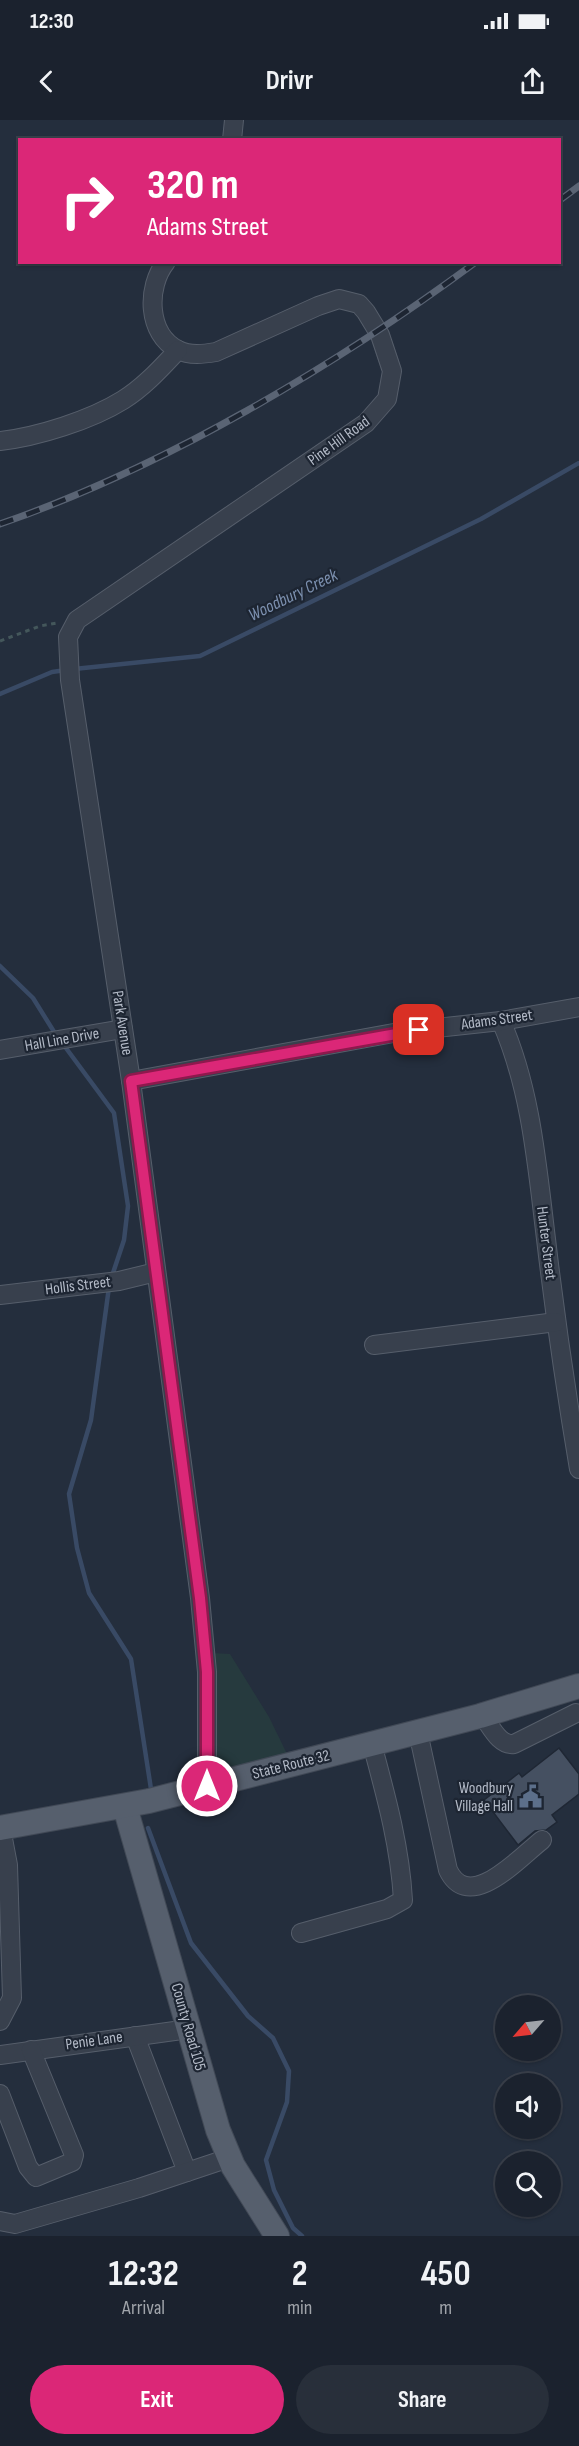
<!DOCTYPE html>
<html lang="en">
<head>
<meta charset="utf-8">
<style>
	body { margin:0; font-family:"Sofia Sans Condensed",sans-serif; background:#282f3a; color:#f1f3f6; height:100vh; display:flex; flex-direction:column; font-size:22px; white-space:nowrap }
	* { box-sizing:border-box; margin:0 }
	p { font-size:20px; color:#a0a4aa }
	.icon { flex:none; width:33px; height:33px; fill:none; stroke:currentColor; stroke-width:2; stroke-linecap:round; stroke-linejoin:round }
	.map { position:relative; height:2116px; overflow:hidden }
	.panel { display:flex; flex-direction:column; background:#1b222e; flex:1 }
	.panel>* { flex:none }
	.hud { position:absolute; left:18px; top:18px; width:543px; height:126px; border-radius:0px; box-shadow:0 2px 4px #0004,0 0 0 2px #393f4a; background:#db2777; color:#fff; overflow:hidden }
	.needle { width:39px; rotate:242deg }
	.buttons { position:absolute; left:495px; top:1875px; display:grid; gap:12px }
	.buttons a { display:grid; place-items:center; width:66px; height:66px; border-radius:50%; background:#1b222e; box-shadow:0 2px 4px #0004,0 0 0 2px #393f4a; font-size:30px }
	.pin { position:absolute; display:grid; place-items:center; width:51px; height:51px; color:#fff; margin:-26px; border-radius:12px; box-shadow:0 3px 9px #0006 }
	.me { position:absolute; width:66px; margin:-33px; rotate:0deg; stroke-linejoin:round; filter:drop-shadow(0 0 4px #0008) }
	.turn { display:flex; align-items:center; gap:21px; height:126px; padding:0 30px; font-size:27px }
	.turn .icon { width:78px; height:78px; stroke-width:2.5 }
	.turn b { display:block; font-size:42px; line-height:51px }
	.eta { display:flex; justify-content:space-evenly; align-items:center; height:102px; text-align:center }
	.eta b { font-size:36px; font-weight:700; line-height:42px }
	.primary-button { display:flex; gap:12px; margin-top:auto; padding:12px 30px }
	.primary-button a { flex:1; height:69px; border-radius:36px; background:#db2777; color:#fff; font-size:24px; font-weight:700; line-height:69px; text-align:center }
	.primary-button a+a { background:#282f3a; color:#f1f3f6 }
	.status { display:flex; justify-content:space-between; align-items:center; height:42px; padding:0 30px; background:#1b222e; direction:ltr }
	.status svg { height:16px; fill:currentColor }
	header { display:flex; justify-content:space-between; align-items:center; height:78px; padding:0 30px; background:#1b222e; font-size:27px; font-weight:700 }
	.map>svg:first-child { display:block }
</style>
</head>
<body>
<div class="status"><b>12:30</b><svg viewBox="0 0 49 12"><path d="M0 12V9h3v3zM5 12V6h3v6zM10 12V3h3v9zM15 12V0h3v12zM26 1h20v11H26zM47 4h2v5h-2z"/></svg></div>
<header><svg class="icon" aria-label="back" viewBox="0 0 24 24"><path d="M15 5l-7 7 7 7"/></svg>Drivr<svg class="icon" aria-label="share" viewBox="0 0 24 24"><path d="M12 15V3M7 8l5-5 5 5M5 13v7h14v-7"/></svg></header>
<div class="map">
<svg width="579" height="2116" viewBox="0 0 579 2116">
	<rect width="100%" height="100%" fill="#242e3d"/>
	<polygon fill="#263a3e" points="212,1533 230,1534 269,1597 289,1638 214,1660"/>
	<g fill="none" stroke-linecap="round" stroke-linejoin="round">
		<g stroke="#394a65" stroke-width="4.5">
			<polyline points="74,549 200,536 481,399 579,343"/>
			<polyline points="0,574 52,552 66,550"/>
			<polyline points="0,846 33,878 56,915"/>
			<polyline points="63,924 114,993 128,1086 124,1120 112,1156"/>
			<polyline points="109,1167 91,1300 69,1374 77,1428 89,1473 131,1539 151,1669"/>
			<polyline points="148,1708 191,1823 248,1896 273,1918 289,1951 287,1982 266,2040 274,2070 293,2108 302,2116"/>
		</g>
	</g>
	<polygon fill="#455061" stroke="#1f2734" stroke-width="1.5" points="559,1628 579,1654 579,1674 552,1695 557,1702 546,1710 535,1711 518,1725 484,1680 519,1653 522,1657"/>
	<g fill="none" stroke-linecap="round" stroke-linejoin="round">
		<defs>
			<g id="minor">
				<polyline points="232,20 234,0"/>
				<path d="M 166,142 C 146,167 147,214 178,230 C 190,236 204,234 216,232 L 318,186 L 339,179 L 359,184 L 366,192 L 380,215 L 392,251 L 387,279 L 366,303 L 77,500 L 68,517 L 70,560 L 131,961 L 200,1478 L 207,1552 L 207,1666"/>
				<path d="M 0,321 C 37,317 91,300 123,280 C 144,267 161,248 178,230"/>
				<path d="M 501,901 C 531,969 537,1045 546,1119 C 555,1196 566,1272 579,1349"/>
				<polyline points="0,930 123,909"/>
				<polyline points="131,961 399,912 501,901 579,887"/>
				<polyline points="0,1175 119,1161 156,1152"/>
				<polyline points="374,1225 556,1202"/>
				<path d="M 482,1595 C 491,1606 499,1626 514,1624 L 576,1593"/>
				<path d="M 418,1612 L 448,1750 C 469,1794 519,1738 542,1720"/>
				<path d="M 301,1813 L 387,1789 L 403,1780 C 400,1726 386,1676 372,1624"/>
				<polyline points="0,1901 12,1878 8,1745 1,1708"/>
				<polyline points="135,1916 187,2052"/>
				<polyline points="0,1935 189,1909"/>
				<polyline points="0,1974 28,2047 36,2057 72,2042 74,2035 31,1930"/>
				<polyline points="0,2101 15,2104 139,2068 229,2038"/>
			</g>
			<g id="major">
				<polyline points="125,1687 218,2010 233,2046 277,2116"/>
				<polyline points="0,1708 149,1681 480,1596 579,1566"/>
			</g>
		</defs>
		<use href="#minor" stroke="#565e6b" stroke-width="20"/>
		<use href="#major" stroke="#414956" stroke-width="26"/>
		<polyline stroke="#44575b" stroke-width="3" stroke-dasharray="4.5 4.5" stroke-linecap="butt" points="0,521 40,506 57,503"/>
		<use href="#minor" stroke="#38404d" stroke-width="18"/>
		<use href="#major" stroke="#565f6d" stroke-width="24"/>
		<defs>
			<g id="rail">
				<polyline points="560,80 579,66"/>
				<path d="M 0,404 C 165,347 335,246 476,142"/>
			</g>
		</defs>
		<use href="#rail" stroke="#5a6474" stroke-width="7"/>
		<use href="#rail" stroke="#1d2532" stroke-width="4.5" stroke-dasharray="14" stroke-linecap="butt"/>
	</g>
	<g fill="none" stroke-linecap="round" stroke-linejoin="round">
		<defs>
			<polyline id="route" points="207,1666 207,1552 200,1478 131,961 419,910"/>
		</defs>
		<use href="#route" stroke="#8e194d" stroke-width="15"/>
		<use href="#route" stroke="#db2777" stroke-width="10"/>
	</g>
	<defs>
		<symbol id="civic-bare" viewBox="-9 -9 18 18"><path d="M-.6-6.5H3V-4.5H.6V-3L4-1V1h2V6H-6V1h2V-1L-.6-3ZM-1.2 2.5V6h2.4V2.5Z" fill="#5c6f8a" stroke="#1d2532" stroke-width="2.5" paint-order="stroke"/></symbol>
	</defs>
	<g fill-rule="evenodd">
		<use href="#civic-bare" x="514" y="1660" width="33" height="33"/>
	</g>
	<g text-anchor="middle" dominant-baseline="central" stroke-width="4.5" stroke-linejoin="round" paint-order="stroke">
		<g font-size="16" fill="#b4bbc8" stroke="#1d2532">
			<text transform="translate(339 321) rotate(-36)">Pine Hill Road</text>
			<text transform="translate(497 900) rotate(-8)">Adams Street</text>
			<text transform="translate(122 903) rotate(81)">Park Avenue</text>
			<text transform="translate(62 920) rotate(-10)">Hall Line Drive</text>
			<text transform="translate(546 1123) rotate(83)">Hunter Street</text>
			<text transform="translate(78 1166) rotate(-7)">Hollis Street</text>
			<text transform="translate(291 1645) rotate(-14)">State Route 32</text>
			<text transform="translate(188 1907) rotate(74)">County Road 105</text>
			<text transform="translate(94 1921) rotate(-8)">Penie Lane</text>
		</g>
		<g font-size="16" fill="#b4bbc8" stroke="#1d2532" text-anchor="end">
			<text x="513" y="1668">Woodbury<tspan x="513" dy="18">Village Hall</tspan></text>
		</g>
		<g font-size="18" font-style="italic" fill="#7c90af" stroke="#1d2532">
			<text transform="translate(293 475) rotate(-26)">Woodbury Creek</text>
		</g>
	</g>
</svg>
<div class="buttons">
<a><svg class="needle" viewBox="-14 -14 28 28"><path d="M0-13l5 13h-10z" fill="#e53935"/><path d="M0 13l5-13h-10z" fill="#a0a4aa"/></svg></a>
<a><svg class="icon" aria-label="sound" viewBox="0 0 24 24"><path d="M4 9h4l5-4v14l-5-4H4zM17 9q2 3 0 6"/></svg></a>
<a><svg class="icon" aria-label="search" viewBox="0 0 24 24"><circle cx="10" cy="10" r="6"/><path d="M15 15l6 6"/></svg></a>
</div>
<div class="pin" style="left:419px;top:910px;background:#d93025"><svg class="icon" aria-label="arrive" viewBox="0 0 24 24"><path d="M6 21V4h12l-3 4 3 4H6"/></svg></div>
<svg class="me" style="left:207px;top:1666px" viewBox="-20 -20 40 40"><circle r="17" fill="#db2777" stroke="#fff" stroke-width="3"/><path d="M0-11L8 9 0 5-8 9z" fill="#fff"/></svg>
<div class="hud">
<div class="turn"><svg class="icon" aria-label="right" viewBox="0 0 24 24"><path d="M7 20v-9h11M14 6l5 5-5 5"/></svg><div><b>320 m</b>Adams Street</div></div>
</div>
</div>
<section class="panel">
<div class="eta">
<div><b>12:32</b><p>Arrival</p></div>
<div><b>2</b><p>min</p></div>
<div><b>450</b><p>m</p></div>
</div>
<div class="primary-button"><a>Exit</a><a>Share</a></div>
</section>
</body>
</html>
